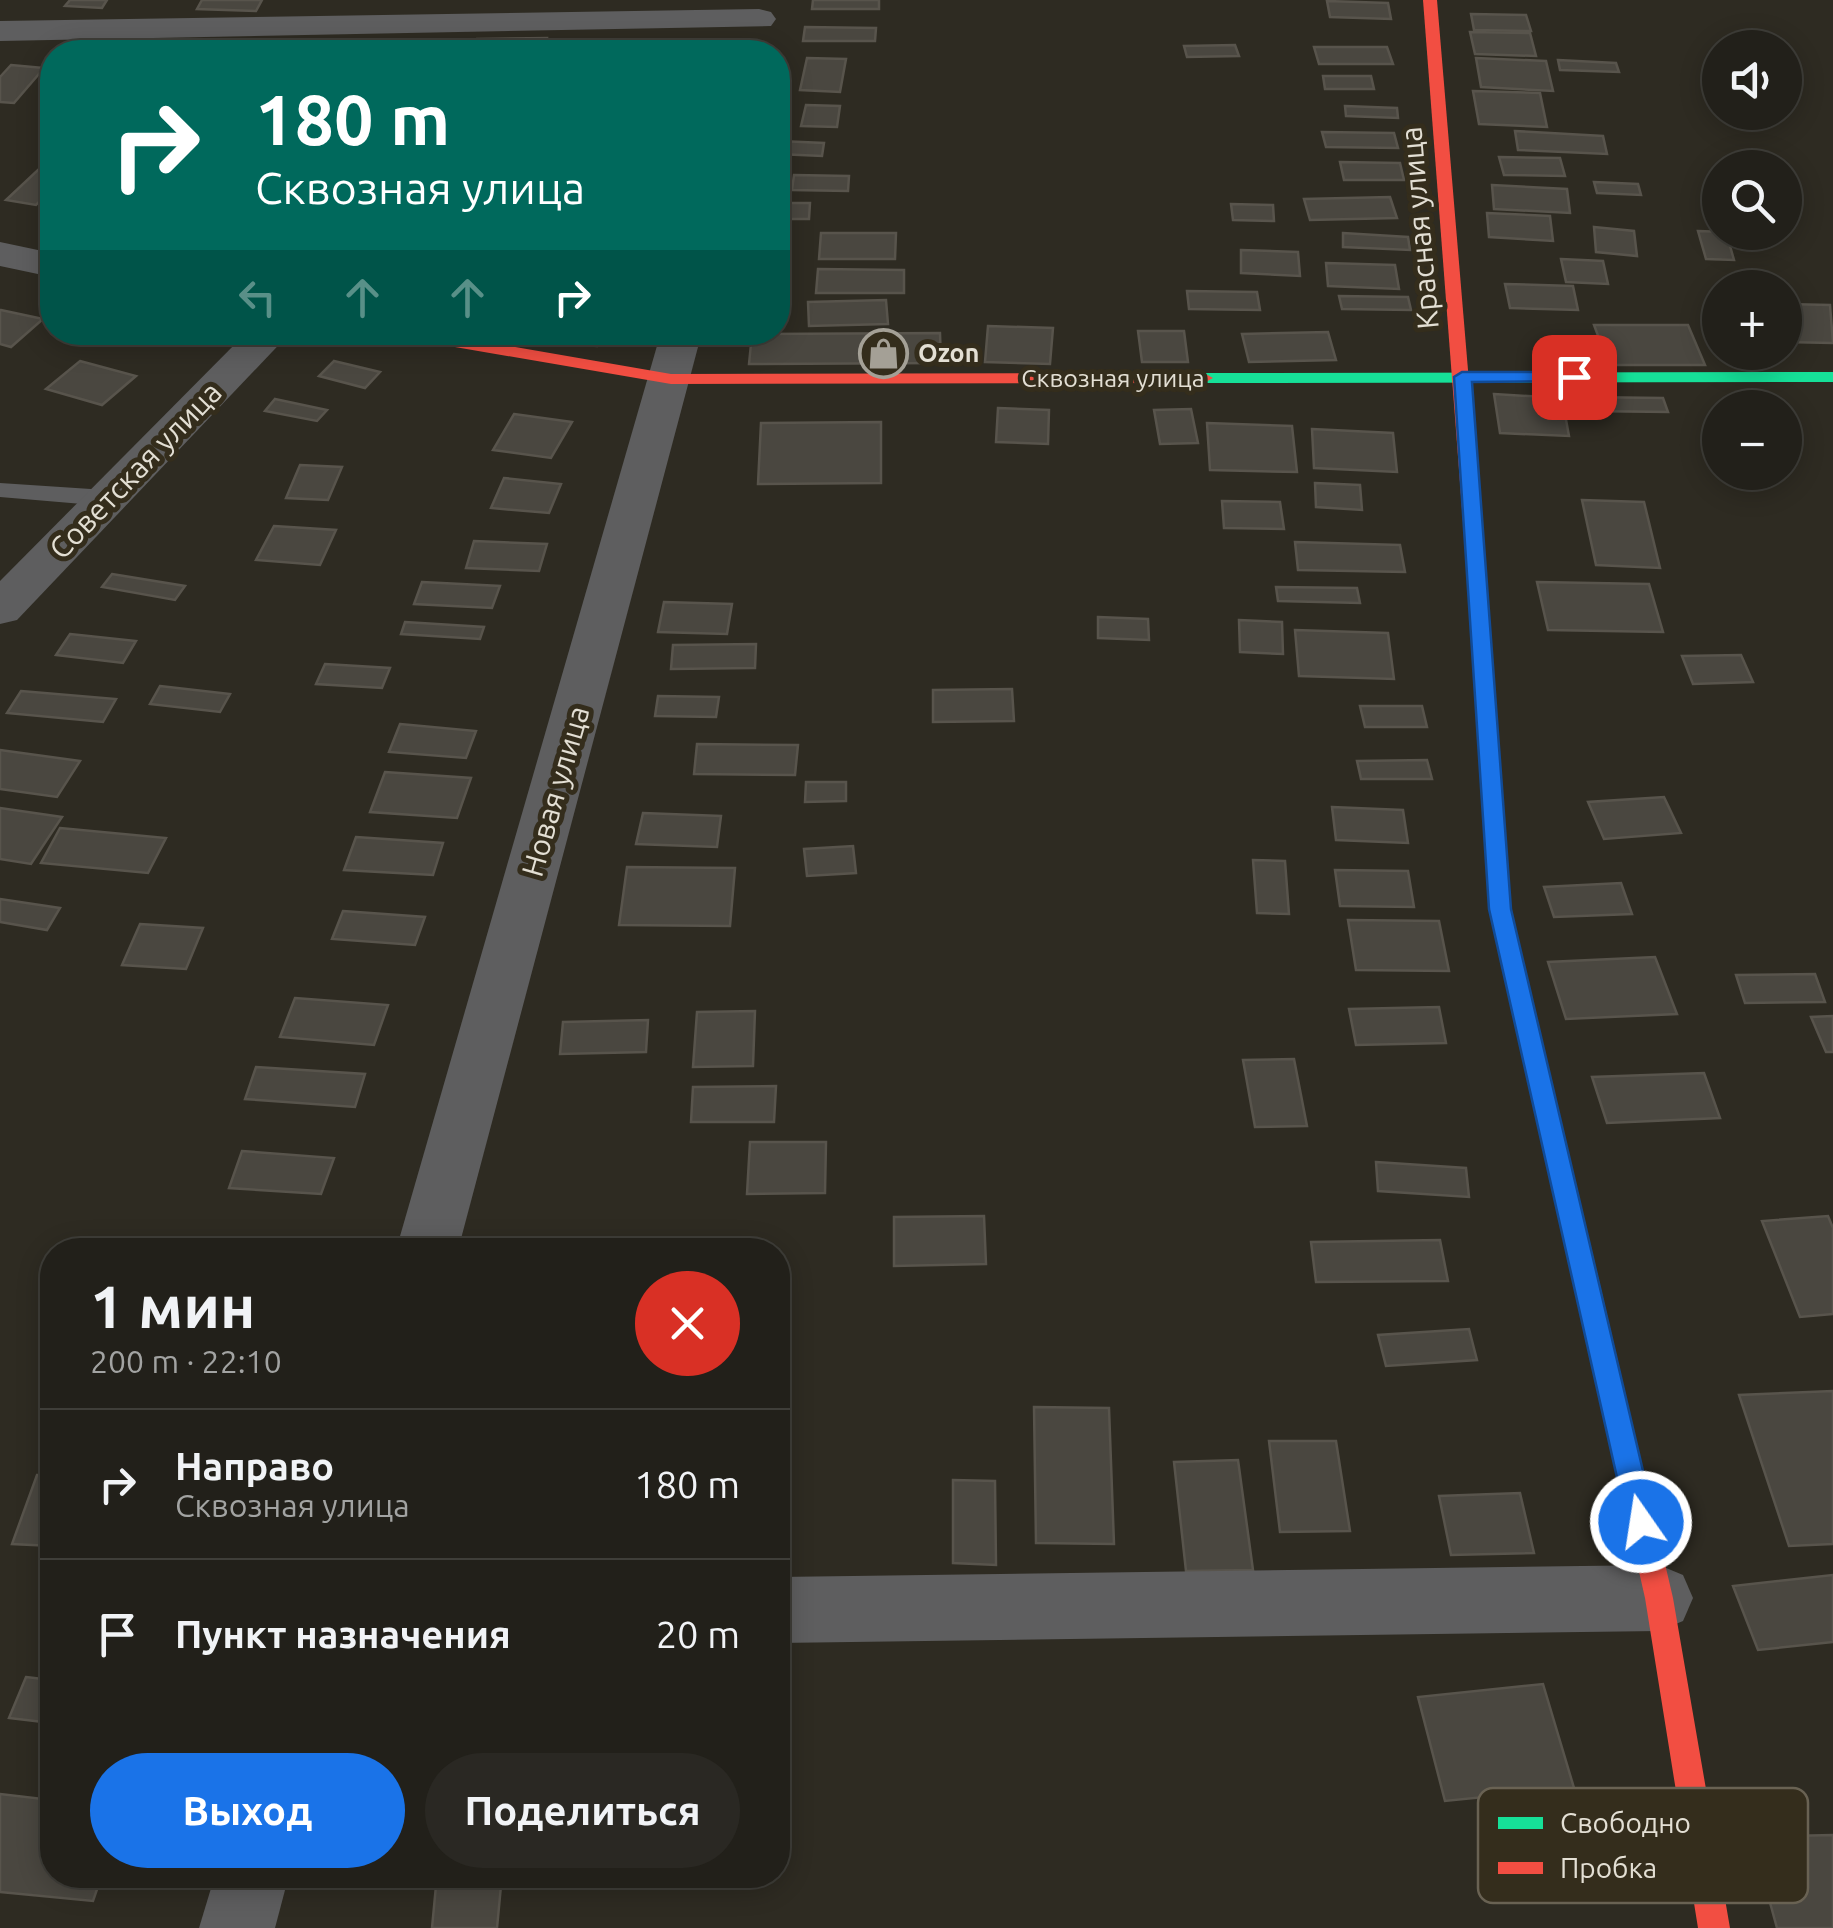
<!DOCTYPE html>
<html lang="ru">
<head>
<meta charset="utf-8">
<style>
	body { margin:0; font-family:Ubuntu,sans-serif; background:#2a2823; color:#f1f3f6; height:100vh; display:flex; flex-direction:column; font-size:38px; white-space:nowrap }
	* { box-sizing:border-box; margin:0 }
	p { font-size:32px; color:#a2a3a2 }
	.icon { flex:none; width:55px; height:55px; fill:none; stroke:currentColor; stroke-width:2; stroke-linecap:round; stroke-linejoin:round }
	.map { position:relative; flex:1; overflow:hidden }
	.details { position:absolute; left:40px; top:1238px; width:750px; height:650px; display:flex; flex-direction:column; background:#22201a; border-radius:40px; box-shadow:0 5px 25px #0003,0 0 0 2px #3f3e39 }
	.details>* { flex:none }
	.top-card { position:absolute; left:40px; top:40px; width:750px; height:305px; border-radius:40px; box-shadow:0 5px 25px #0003,0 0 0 2px #3f3e39; background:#00695c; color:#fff; overflow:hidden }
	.controls { position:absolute; left:1702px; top:30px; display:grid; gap:20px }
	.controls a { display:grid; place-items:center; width:100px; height:100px; border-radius:50%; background:#22201a; box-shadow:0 5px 25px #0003,0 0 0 2px #3f3e39; font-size:50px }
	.pin { position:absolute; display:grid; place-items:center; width:85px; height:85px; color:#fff; margin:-42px; border-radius:20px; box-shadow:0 5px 15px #0006 }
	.me { position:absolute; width:110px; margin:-55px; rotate:347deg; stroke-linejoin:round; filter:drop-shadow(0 0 8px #0008) }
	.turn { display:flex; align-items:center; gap:35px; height:210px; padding:0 50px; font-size:45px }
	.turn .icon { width:130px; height:130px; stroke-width:2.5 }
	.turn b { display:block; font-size:70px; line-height:85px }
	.lanes { display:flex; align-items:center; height:95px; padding:0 50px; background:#0003; justify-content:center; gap:50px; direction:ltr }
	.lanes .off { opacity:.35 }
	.round { display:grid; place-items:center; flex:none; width:105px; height:105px; border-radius:52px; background:#2a2823 }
	.headline { display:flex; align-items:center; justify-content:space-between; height:170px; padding:0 50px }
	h1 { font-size:60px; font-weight:700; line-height:75px }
	.cta { display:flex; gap:20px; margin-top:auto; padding:20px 50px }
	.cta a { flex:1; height:115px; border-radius:60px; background:#1a73e8; color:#fff; font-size:40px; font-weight:700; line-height:115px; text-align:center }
	.cta a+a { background:#2a2823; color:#f1f3f6 }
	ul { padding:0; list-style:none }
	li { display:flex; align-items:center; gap:30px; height:150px; padding:0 50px; border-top:2px solid #3f3e39 }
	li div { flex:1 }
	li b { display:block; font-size:38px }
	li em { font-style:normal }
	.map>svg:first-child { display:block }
</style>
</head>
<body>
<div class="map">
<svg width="1833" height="1928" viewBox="0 0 1833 1928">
	<rect width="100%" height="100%" fill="#2e2b22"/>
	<g fill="#4a4740" stroke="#58544c" stroke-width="2.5">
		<polygon points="70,0 107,0 102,8 65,6"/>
		<polygon points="202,0 262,0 256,11 197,9"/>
		<polygon points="813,0 879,0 879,9 812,9"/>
		<polygon points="1327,1 1388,3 1391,19 1330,17"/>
		<polygon points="1471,14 1526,15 1531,31 1474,30"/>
		<polygon points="805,27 876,28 875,41 803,41"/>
		<polygon points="1470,32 1530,33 1536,56 1475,54"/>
		<polygon points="547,38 545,52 474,52 477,39"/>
		<polygon points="231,43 264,45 259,52 225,52"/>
		<polygon points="1235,45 1239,56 1187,57 1184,46"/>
		<polygon points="643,47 709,48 708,52 642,52"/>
		<polygon points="1314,47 1387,47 1393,64 1319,64"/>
		<polygon points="807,58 846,59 840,92 800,90"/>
		<polygon points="1476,58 1546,61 1553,91 1481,87"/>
		<polygon points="1558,60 1616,63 1619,72 1560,70"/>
		<polygon points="11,65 44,68 14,103 0,102 0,77"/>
		<polygon points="1323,76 1371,76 1374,89 1325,89"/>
		<polygon points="1473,91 1540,93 1547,127 1479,124"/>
		<polygon points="806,105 840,106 837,127 801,126"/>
		<polygon points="1345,106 1397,108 1398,118 1346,116"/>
		<polygon points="1515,131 1603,136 1607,154 1518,150"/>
		<polygon points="1322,132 1394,133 1398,148 1326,147"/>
		<polygon points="779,141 824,143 822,156 778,154"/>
		<polygon points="1499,157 1560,158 1565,176 1504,175"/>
		<polygon points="1340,162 1400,163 1404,180 1344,180"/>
		<polygon points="40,168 52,170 52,189 36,205 6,200"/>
		<polygon points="794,175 849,176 848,191 792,190"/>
		<polygon points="1594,182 1638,184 1641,195 1597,193"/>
		<polygon points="1492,185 1567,189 1570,213 1494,209"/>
		<polygon points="1390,197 1397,218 1310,220 1304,199"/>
		<polygon points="778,203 810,203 809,219 778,219"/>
		<polygon points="1231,204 1273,205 1274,221 1233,220"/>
		<polygon points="1487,213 1550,216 1553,241 1489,237"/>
		<polygon points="1594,227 1634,231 1637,256 1596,252"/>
		<polygon points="1698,231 1726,232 1734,260 1706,259"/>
		<polygon points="821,233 896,233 895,259 819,259"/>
		<polygon points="1343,233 1408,237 1410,250 1343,247"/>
		<polygon points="1241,250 1298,252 1300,276 1241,273"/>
		<polygon points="1561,259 1603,261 1608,284 1566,282"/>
		<polygon points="1326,263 1395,265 1399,289 1328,286"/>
		<polygon points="818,269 904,270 904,293 816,293"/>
		<polygon points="1505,284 1573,286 1578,310 1510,308"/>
		<polygon points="1187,291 1257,292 1260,310 1189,309"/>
		<polygon points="1339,296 1408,297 1411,310 1342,309"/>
		<polygon points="886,300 888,324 809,326 808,302"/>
		<polygon points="1785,304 1830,305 1833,343 1785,342"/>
		<polygon points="0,310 1,310 43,319 11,347 0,344"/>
		<polygon points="1594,325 1688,325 1705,365 1609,365"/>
		<polygon points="988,326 1053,328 1050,364 985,362"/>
		<polygon points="1138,331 1184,331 1188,362 1142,362"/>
		<polygon points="537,332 602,332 597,346 533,342"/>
		<polygon points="1328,332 1336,360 1249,362 1242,334"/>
		<polygon points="940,333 941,363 749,364 752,334"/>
		<polygon points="80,361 136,376 102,405 46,389"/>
		<polygon points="334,361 380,372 365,388 319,376"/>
		<polygon points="1494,394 1562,398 1569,436 1500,433"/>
		<polygon points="1581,397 1663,398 1668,412 1585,411"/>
		<polygon points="275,399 327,410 317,421 265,411"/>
		<polygon points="998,408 1049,410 1048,444 996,442"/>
		<polygon points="1191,409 1198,443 1160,444 1154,410"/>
		<polygon points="514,414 572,422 551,458 493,450"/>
		<polygon points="881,422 881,483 758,484 761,423"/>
		<polygon points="1207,423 1292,426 1297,472 1210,470"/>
		<polygon points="1312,429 1393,433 1397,472 1314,468"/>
		<polygon points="300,465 342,467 328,500 286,498"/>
		<polygon points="504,478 561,484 549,513 491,508"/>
		<polygon points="1315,483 1360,485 1362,510 1316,507"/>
		<polygon points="1582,500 1644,502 1660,568 1596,565"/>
		<polygon points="1222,501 1280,502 1284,529 1224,528"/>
		<polygon points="274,526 336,530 320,565 256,560"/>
		<polygon points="474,541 547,544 539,571 466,568"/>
		<polygon points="1295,542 1400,545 1405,572 1298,570"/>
		<polygon points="112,574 185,586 175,600 102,587"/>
		<polygon points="422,582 500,586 492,608 414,604"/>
		<polygon points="1537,582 1649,584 1663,632 1548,630"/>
		<polygon points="1276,587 1357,588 1360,603 1278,601"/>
		<polygon points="664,602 732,604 727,634 658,632"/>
		<polygon points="1098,617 1148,619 1149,640 1098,638"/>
		<polygon points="1239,620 1282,622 1283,654 1240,652"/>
		<polygon points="405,622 484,627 480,639 401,634"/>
		<polygon points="1295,630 1388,633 1394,679 1299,676"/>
		<polygon points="70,634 136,641 123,663 56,655"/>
		<polygon points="756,644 755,668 671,669 673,645"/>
		<polygon points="1741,655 1753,682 1693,684 1682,656"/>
		<polygon points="325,664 390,668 382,688 316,684"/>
		<polygon points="160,686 230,694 220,712 150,704"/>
		<polygon points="1012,689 1014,721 933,722 933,690"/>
		<polygon points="21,691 116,699 103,722 7,713"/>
		<polygon points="658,696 719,697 716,717 655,716"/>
		<polygon points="1360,706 1422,706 1427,727 1365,727"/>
		<polygon points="400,724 476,731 466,758 389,752"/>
		<polygon points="697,744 798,745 795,775 694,774"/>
		<polygon points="0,750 80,761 57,797 0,789"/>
		<polygon points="1427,760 1432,779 1361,779 1357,761"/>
		<polygon points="385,772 471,778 457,818 370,812"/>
		<polygon points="806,782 846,782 846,801 805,802"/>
		<polygon points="1664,797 1681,833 1604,839 1588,802"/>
		<polygon points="1332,807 1403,810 1408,843 1336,840"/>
		<polygon points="0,808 62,817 31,864 0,859"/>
		<polygon points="643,813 721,816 717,847 636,844"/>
		<polygon points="60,828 166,838 148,873 41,863"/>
		<polygon points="356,837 443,843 433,875 344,870"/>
		<polygon points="853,846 856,873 807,876 804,849"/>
		<polygon points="1253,860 1285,861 1289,914 1257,913"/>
		<polygon points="627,867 735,868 730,926 619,925"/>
		<polygon points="1335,870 1408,871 1414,907 1340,906"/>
		<polygon points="1621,883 1632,914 1554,917 1544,887"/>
		<polygon points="0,899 60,908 47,930 0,922"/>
		<polygon points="343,911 425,917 415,945 332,939"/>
		<polygon points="1348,920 1439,921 1449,971 1356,970"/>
		<polygon points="140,924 203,928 186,969 122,965"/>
		<polygon points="1655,957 1677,1014 1566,1019 1548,962"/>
		<polygon points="1815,974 1825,1002 1745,1003 1736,975"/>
		<polygon points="295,998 388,1005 374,1045 280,1037"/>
		<polygon points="1439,1007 1446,1043 1356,1045 1349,1009"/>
		<polygon points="755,1011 753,1066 693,1067 697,1012"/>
		<polygon points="1833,1016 1833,1052 1826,1052 1811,1017"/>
		<polygon points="648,1020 646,1052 560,1054 563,1022"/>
		<polygon points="1294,1059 1307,1126 1255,1127 1243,1060"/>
		<polygon points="256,1067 365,1074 355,1107 245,1099"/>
		<polygon points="1704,1073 1720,1118 1607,1123 1592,1077"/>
		<polygon points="776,1086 774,1122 691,1122 693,1087"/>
		<polygon points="750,1142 826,1142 825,1193 747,1194"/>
		<polygon points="242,1151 334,1158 321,1194 229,1188"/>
		<polygon points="1376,1162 1466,1168 1469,1197 1378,1191"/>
		<polygon points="984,1216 986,1264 894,1266 894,1217"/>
		<polygon points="1828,1216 1833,1228 1833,1314 1800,1317 1762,1221"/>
		<polygon points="470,1238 531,1242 530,1250 467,1250"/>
		<polygon points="1440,1240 1448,1281 1316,1282 1311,1242"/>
		<polygon points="1469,1329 1477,1360 1386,1366 1378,1335"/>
		<polygon points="1833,1391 1833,1544 1789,1546 1739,1395"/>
		<polygon points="1034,1407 1109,1408 1114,1544 1036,1543"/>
		<polygon points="1269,1441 1336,1441 1350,1531 1280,1532"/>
		<polygon points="1238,1460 1253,1570 1186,1571 1174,1462"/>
		<polygon points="37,1475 52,1475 52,1546 12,1544"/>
		<polygon points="953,1480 995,1481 996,1565 953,1563"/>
		<polygon points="1520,1493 1534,1553 1451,1555 1439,1496"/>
		<polygon points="1833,1575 1833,1642 1758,1650 1733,1586"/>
		<polygon points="26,1677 52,1680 52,1723 9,1718"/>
		<polygon points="1543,1684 1574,1788 1445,1801 1418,1697"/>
		<polygon points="0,1794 52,1800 52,1875 102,1875 93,1901 0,1892"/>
		<polygon points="1833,1835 1833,1928 1777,1928 1752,1837"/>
		<polygon points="437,1875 502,1875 497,1928 432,1928"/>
	</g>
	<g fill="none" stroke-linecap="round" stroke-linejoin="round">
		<polygon fill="#5e5e5f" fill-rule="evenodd" points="0,483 106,490 118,498 106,506 0,497"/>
		<g fill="#5e5e5f" fill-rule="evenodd">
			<polygon points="759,9 771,12 776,19 771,26 0,41 0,21"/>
			<polygon points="0,242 52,253 52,277 0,266"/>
			<polygon points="247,332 291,332 17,620 0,624 0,581"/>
			<polygon points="661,332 702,332 458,1250 396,1250"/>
			<polygon points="1659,1565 1683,1575 1693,1598 1683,1621 1659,1631 778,1643 778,1577"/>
			<polygon points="215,1875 289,1875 275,1928 199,1928"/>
		</g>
		<g fill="#16e098" fill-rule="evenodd">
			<polygon points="1833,372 1833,382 1204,383 1195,378 1204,373"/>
			<polygon points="1475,555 1484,561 1511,909 1603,1298 1599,1306 1590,1309 1581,1306 1577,1298 1489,909 1466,561"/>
		</g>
		<g fill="#f24e42" fill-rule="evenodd">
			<polygon points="1423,0 1437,0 1484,561 1475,567 1466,561"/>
			<polygon points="389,332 429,332 671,374 1204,373 1213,378 1204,383 671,384 397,337"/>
			<polygon points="1590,1287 1599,1290 1603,1298 1673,1598 1730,1928 1698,1928 1645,1598 1577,1298 1581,1290"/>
		</g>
	</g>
	<polygon fill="#1a73e8" stroke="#114b97" stroke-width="2.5" points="1574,372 1580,373 1580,381 1472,382 1511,909 1655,1522 1651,1531 1641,1534 1631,1531 1627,1522 1489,909 1454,377 1462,372"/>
	<defs>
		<symbol id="shop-ring" viewBox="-11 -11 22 22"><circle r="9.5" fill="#342d1c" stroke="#a4a096" stroke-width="1.5"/><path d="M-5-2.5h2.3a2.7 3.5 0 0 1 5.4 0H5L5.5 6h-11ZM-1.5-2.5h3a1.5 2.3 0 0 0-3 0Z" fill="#a4a096"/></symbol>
	</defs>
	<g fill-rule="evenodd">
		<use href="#shop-ring" x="856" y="326" width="55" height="55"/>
	</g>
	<g text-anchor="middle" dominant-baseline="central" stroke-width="10" stroke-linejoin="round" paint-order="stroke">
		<g font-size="25" font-weight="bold" fill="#e3dfd4" stroke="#342d1c" text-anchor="start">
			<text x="918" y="353">Ozon</text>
		</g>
		<g font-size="25" fill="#e3dfd4" stroke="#342d1c">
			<text x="1113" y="378">Сквозная улица</text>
		</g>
		<g font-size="30" fill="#e3dfd4" stroke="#342d1c">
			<text transform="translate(1419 228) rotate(-95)">Красная улица</text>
			<text transform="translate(135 470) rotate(-46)">Советская улица</text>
			<text transform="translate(555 791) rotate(-74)">Новая улица</text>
		</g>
	</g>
	<rect x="1478" y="1788" width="330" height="115" rx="15" fill="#342d1c" stroke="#696253" stroke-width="2.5"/>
	<rect x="1498" y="1817" width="45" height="12" fill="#16e098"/>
	<rect x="1498" y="1862" width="45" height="12" fill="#f24e42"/>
	<g font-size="28" fill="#e3dfd4">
		<text x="1560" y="1833">Свободно</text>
		<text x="1560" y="1878">Пробка</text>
	</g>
</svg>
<div class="controls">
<a><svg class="icon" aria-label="sound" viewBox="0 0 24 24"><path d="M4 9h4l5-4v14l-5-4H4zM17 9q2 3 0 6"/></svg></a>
<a><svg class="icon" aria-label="search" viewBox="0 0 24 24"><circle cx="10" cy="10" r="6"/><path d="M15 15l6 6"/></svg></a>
<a>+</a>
<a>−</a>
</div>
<div class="pin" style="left:1574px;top:377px;background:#d93025"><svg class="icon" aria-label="arrive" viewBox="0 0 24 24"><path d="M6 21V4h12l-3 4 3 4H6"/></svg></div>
<svg class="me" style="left:1641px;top:1522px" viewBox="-20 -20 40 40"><circle r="17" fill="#1a73e8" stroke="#fff" stroke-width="3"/><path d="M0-11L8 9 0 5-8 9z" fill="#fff"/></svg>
<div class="top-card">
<div class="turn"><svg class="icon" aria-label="right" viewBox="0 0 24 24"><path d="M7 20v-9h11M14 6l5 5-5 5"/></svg><div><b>180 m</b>Сквозная улица</div></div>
<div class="lanes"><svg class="icon off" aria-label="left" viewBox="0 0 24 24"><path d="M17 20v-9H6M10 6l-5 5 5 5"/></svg><svg class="icon off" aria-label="ahead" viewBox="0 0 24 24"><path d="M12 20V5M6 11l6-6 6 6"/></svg><svg class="icon off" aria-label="ahead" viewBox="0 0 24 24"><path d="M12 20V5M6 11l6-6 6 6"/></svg><svg class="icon" aria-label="right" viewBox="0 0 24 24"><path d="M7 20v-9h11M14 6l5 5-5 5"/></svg></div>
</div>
<section class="details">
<div class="headline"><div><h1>1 мин</h1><p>200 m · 22:10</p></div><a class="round" style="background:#d93025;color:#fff"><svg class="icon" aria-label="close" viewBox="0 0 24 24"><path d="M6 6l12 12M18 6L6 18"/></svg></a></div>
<ul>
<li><svg class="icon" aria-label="right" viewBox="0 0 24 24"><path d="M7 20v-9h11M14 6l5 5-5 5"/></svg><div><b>Направо</b><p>Сквозная улица</p></div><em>180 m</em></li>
<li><svg class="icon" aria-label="arrive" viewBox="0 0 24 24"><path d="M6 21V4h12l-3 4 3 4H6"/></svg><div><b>Пункт назначения</b></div><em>20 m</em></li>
</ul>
<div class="cta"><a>Выход</a><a>Поделиться</a></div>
</section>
</div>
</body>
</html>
